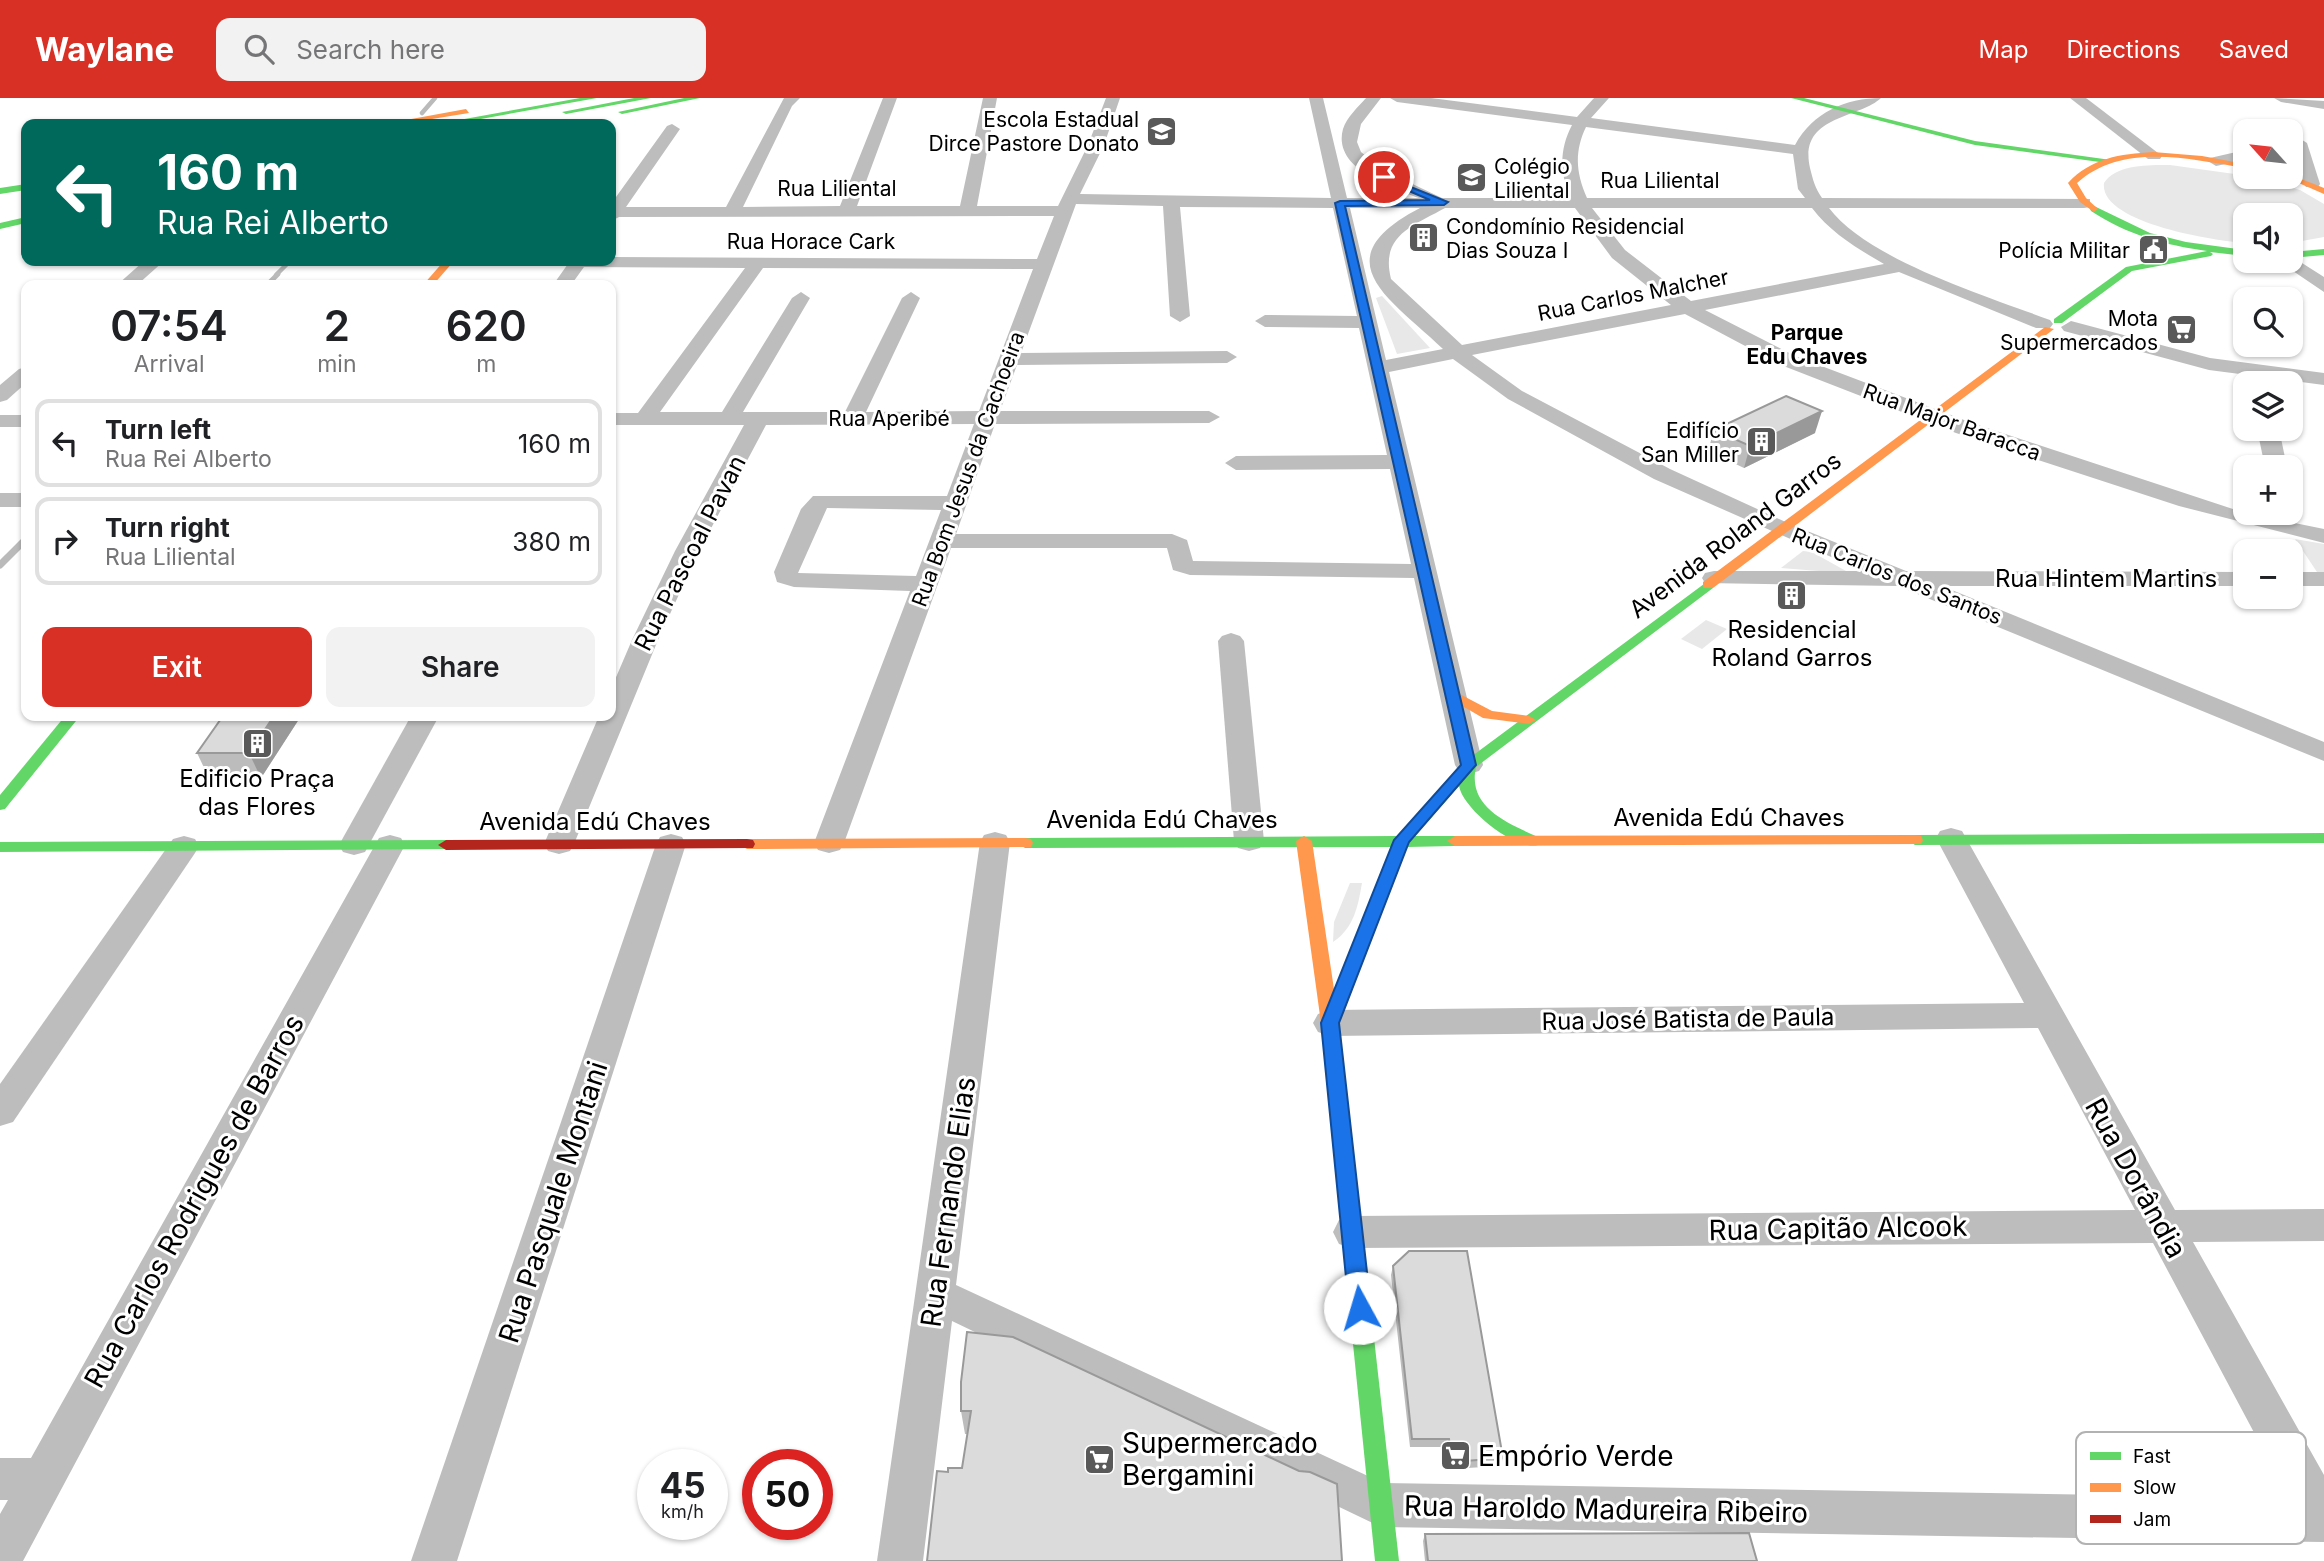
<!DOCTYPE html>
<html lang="en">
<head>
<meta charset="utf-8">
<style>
	body { margin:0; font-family:Inter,sans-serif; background:#f2f2f2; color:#202124; height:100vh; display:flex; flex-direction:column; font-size:26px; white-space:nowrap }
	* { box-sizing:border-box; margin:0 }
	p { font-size:23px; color:#757577 }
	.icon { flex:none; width:38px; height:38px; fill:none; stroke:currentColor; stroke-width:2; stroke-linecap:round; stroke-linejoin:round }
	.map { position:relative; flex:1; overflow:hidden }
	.sheet { position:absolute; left:21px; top:182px; width:595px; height:441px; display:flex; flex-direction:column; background:#fff; border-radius:14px; box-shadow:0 2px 5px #0004 }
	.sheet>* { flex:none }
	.hud { position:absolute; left:21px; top:21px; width:595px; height:147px; border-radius:14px; box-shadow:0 2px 5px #0004; background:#00695c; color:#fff; overflow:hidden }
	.needle { width:46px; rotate:297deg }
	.controls { position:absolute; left:2233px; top:21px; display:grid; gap:14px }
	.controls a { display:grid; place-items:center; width:70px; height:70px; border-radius:14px; background:#fff; box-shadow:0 2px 5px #0004; font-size:35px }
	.speed { position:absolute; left:637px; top:1351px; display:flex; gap:14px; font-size:35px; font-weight:700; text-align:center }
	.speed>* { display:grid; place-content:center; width:91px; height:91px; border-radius:50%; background:#fff; box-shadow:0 2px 5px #0004; line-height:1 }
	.speed small { font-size:18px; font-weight:400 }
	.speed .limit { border:10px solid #d22; background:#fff; color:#111 }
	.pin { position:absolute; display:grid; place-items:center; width:60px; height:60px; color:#fff; margin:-30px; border:4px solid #fff; border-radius:50%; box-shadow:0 2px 7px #0007 }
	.me { position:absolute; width:77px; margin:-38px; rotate:354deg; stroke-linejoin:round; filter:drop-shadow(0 0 5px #0008) }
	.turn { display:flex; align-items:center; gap:24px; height:147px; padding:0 21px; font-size:32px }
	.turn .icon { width:91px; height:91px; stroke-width:2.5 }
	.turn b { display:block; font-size:49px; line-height:60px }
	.eta { display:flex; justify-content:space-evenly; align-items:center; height:119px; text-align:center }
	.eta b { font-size:42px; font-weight:600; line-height:49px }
	.action { display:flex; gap:14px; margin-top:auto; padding:14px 21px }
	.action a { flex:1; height:80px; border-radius:14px; background:#d93025; color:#fff; font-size:28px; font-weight:600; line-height:80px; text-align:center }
	.action a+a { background:#f2f2f2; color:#202124 }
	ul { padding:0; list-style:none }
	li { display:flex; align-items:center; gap:21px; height:88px; margin:0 14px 10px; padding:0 7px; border:4px solid #e0e0e0; border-radius:14px }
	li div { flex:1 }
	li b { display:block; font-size:26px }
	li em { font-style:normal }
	header { display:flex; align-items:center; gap:42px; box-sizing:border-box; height:98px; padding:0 35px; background:#d93025; color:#fff }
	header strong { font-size:33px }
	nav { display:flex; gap:38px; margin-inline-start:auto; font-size:24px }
	.search { width:490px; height:63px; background:#f2f2f2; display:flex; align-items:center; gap:18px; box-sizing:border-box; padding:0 24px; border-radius:14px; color:#757577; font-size:26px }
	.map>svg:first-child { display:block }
</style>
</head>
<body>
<header>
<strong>Waylane</strong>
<div class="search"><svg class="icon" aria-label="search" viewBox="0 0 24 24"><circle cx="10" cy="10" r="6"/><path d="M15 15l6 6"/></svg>Search here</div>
<nav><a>Map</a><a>Directions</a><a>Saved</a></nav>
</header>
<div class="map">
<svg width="2324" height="1463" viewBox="0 0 2324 1463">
	<rect width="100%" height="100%" fill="#fff"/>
	<g fill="#e8e8e8">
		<path d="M 2170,67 L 2256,79 L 2300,92 L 2324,106 L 2324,139 L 2291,145 L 2291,117 L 2245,117 L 2245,145 C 2216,143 2099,125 2104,85 C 2116,66 2150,67 2170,67 Z"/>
		<polygon points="1382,198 1430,250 1397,256 1376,200"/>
		<polygon points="2295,441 2324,446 2324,474 2317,474"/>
		<polygon points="1803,453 1812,454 1846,473 1843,475 1781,470"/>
		<polygon points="1706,522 1727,531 1702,551 1681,541"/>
		<path d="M 1350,785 L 1362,785 C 1358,808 1354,830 1333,844 L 1334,824 Z"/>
	</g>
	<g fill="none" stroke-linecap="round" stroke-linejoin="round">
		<g stroke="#bababa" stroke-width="4.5">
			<polyline points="422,15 435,0"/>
			<polyline points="276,177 290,163"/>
		</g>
		<polyline stroke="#bababa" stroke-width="5" points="267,187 278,176"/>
		<polyline stroke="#bababa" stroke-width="7" points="0,467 26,441"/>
		<g fill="#bdbdbd" fill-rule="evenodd">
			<path d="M 784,0 L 800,0 L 792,8 L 743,109 L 840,108 L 883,0 L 897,0 L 857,108 L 960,108 L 983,0 L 997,0 L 977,108 L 1058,108 L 1088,47 L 1106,0 L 1120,0 L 1104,47 L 1080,96 L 1331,100 L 1309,0 L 1323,0 L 1347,100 L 1419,100 C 1392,90 1332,71 1343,31 C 1347,19 1358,9 1366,0 L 1381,0 L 1361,26 L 1357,44 L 1361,54 L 1383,72 L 1442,100 L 1570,100 C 1560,74 1559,52 1572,27 L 1397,4 L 1390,0 L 1431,0 L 1577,19 L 1594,0 L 1609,0 L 1591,20 L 1795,47 C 1813,14 1846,0 1881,0 C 1859,21 1798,17 1810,70 C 1813,82 1815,90 1822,100 L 2090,101 L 2090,109 L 2084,110 L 1829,110 C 1868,162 1989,199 2050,222 L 2053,226 L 2050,230 L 2036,230 L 1899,174 L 1705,212 L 1795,258 L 1972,325 L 2245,415 L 2324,431 L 2324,445 L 2179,408 L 1956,335 L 1781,267 L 1685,216 L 1472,257 L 1522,293 L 1670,371 L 1790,426 L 1906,473 L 2245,474 L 2245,488 L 1942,488 L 2324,644 L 2324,663 L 1898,488 L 1705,485 L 1702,480 L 1705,475 L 1714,473 L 1863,473 L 1654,381 L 1508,301 L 1453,261 L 1389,274 L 1483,667 L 1479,673 L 1469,676 L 1459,673 L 1455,667 L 1414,480 L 1190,477 L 1173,472 L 1167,450 L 951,450 L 844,745 L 840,752 L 829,755 L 818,752 L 814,745 L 910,493 L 794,489 L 777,484 L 774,474 L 801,411 L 813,398 L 947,398 L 974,326 L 766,327 L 699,453 L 658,542 L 574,746 L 570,753 L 559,756 L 548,753 L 544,746 L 599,618 L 611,618 L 611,591 L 632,542 L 675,453 L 744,327 L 611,327 L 611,315 L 638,315 L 745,170 L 584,169 L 571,187 L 553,187 L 570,163 L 611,163 L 611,159 L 1037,161 L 1054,118 L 619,119 L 611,123 L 611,106 L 667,28 L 672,26 L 680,31 L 626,109 L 726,109 ZM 1586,29 L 1793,56 L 1798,91 L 1805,100 L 1587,100 C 1576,75 1574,54 1586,29 ZM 1076,106 L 1163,108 L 1170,218 L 1180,224 L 1190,218 L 1180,109 L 1333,110 L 1357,218 L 1265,217 L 1255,223 L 1265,229 L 1359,230 L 1387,357 L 1236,358 L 1225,365 L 1236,372 L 1390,371 L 1411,466 L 1193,463 L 1187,442 L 1172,436 L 956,436 L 995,326 L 1209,325 L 1220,319 L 1209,313 L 1000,313 L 1017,267 L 1227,265 L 1237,259 L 1227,253 L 1021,255 ZM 1350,110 L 1420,110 C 1320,162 1391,201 1443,251 L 1386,262 ZM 1445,110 L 1575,110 L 1612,160 L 1671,207 L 1462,247 L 1391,181 C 1380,137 1413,128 1445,110 ZM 1592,110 L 1812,110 C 1831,135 1858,151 1884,166 L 1691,203 L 1625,152 ZM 763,170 L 1033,171 L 979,313 L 866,314 L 920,200 L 911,194 L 902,200 L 845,314 L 743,314 L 810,200 L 801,194 L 792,200 L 722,314 L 660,314 ZM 827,410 L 941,412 L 916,478 L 798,475 Z"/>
			<polygon points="2070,0 2086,0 2162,58 2160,61 2148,61"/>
			<polygon points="2274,0 2324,3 2324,11 2281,4"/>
			<polygon points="2299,40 2307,45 2320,86 2318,89 2306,89 2304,86 2291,45"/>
			<polygon points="2245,52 2245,62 2216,68 2208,63 2210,60"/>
			<polygon points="2291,158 2324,179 2324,194 2284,167 2281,163 2291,163"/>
			<polygon points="144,163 164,163 137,187 117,187"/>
			<polygon points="2071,223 2210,260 2324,275 2324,287 2209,272 2064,233 2061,229"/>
			<polygon points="26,269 26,285 7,302 0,304 0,287 19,271"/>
			<rect x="0" y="317" width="26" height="12"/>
			<polygon points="2257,331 2279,331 2287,369 2265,369"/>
			<rect x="0" y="395" width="26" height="14"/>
			<rect x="2291" y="474" width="33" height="14"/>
			<polygon points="1231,535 1240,538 1244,543 1264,743 1260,750 1249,753 1238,750 1234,743 1218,543 1222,538"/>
			<polygon points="411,618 439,618 365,754 354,757 343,754 339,747"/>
			<polygon points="1951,730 1962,733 1966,740 2175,1112 2324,1111 2324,1143 2193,1144 2324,1377 2324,1444 1381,1429 952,1223 923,1463 877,1463 980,744 984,737 995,734 1006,737 1010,744 956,1187 1383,1385 2289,1400 2153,1145 1352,1150 1339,1146 1333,1134 1339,1122 1352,1118 2135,1112 2038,930 1330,938 1318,934 1313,925 1318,916 1330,912 2024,905 1936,740 1940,733"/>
			<polygon points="671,736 682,739 686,746 457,1463 411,1463 656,746 660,739"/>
			<polygon points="390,737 401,740 405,747 23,1463 0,1463 0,1416 8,1402 0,1402 0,1360 31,1360 375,747 379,740"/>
			<polygon points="184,738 195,741 199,748 195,755 13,1024 0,1028 0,986 173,741"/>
		</g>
		<g fill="#63d668" fill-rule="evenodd">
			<polygon points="580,0 597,0 453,26 437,26"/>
			<polygon points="634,0 651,0 566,16 562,14"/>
			<polygon points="684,0 700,0 622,16 618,14"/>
			<polygon points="1791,0 1804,0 1975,43 2111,62 2107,65 1975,47"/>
			<polygon points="562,23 568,23 569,25 560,26"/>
			<polygon points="26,86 26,92 0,96 0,90"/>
			<path d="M 2094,108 L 2150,135 L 2186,144 L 2245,152 L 2245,158 L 2210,154 L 2213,156 L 2211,158 L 2132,173 L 2062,225 L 2054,225 L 2054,221 L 2126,169 L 2207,153 C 2165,147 2127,137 2091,113 L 2090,111 Z"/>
			<polygon points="26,119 26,125 0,131 0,125"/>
			<polygon points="2324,151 2324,157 2291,160 2291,154"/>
			<path d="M 1708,483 L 1713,484 L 1713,490 L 1476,669 C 1467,709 1507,725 1538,739 L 1540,743 L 1538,747 C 1515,753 1463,711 1459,688 L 1415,738 L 1455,738 L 1463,743 L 1455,748 L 1407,749 L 1336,930 L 1330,932 L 1324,930 L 1321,925 L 1391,749 L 1025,750 L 1017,745 L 1025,740 L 1397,738 L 1464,664 Z"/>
			<polygon points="65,618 80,618 5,711 0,712 0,697"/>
			<polygon points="2324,735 2324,745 1915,747 1907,742 1915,737"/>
			<polygon points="446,742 452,743 454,747 452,751 0,754 0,744"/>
			<polygon points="1347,1080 1354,1082 1357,1088 1399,1463 1375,1463 1337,1088 1340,1082"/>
		</g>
		<g fill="#ff974d" fill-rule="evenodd">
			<polygon points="466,11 469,15 401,26 384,26"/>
			<path d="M 2153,54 L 2202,58 L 2245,66 L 2245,70 C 2189,61 2123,44 2077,85 L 2086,100 L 2098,111 L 2094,114 L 2080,104 L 2068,85 C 2091,60 2120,56 2153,54 Z"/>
			<polygon points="2291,77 2324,90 2324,96 2285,79"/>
			<polygon points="444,163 454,163 433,187 423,187"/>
			<polygon points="2045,229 2054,231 1713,490 1703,490 1703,484"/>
			<polygon points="1452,592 1492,613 1529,618 1536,622 1529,626 1483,620 1447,599 1445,596 1447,593"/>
			<polygon points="1915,737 1921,738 1923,742 1921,746 1455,748 1447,743 1455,738"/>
			<polygon points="1304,738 1312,743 1339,925 1357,1088 1354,1094 1347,1096 1340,1094 1337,1088 1321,925 1296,743"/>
			<polygon points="1025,740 1031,741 1033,745 1031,749 747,751 739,746 747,741"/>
		</g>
		<polygon fill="#b3261e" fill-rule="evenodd" points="747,741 753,742 755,746 753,750 446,752 438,747 446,742"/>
	</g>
	<g fill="#bcbcbc">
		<polygon points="1714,332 1815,335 1744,370 1708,353"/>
		<polygon points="223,618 301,618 261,680 209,680 197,655"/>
		<polygon points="1393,1168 1503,1360 1501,1368 1450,1371 1447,1349 1410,1349 1391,1177"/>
		<polygon points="961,1284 1299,1373 948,1374 962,1370 968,1336 965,1336 961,1313"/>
		<polygon points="1425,1436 1757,1463 1425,1463 1423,1443"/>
	</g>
	<g fill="#999">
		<polygon points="1822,313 1815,335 1744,370 1750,348"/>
		<polygon points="274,618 301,618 261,680 249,655"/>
	</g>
	<g fill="#dbdbdb" stroke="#999" stroke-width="2">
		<polygon points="1786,298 1822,313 1750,348 1714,332"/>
		<polygon points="223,618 274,618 249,655 197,655"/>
		<polygon points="1409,1153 1467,1153 1503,1360 1452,1364 1449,1341 1412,1341 1393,1168"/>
		<polygon points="967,1234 1013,1239 1299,1373 1310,1374 1337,1386 1342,1463 927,1463 937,1373 948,1374 948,1370 962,1370 971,1313 961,1313 961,1284"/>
		<polygon points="1749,1435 1757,1463 1428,1463 1425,1436"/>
	</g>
	<polygon fill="#1a73e8" stroke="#114b97" stroke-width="2" points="1381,77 1448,104 1444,107 1345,108 1476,667 1409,744 1339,925 1371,1210 1367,1217 1360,1220 1352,1217 1349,1210 1321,925 1394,742 1461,667 1335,105 1340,103 1430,102 1381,81"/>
	<defs>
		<symbol id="school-square" viewBox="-11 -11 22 22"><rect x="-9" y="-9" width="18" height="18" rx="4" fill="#595959" stroke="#fff"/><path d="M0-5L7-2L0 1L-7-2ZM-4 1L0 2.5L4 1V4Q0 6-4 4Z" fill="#fff"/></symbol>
		<symbol id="building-square" viewBox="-11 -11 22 22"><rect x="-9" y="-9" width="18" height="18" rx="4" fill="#595959" stroke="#fff"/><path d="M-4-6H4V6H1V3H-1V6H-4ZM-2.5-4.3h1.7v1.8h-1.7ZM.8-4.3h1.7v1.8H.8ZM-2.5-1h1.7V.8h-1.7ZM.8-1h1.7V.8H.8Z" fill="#fff"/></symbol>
		<symbol id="civic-square" viewBox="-11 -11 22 22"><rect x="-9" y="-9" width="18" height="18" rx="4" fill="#595959" stroke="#fff"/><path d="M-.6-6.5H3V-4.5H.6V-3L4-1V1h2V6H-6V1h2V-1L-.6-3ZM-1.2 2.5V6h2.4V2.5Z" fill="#fff"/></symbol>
		<symbol id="supermarket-square" viewBox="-11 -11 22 22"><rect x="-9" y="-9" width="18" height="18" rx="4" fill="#595959" stroke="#fff"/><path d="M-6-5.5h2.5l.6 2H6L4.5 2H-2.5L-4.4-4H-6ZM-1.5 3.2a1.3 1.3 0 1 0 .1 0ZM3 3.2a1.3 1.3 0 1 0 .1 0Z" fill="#fff"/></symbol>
	</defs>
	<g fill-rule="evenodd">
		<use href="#school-square" x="1144" y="16" width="35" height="35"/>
		<use href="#school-square" x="1454" y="62" width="35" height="35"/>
		<use href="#building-square" x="1406" y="122" width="35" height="35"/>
		<use href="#civic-square" x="2136" y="134" width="35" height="35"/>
		<use href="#supermarket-square" x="2164" y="214" width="35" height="35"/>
		<use href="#building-square" x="1744" y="326" width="35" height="35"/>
		<use href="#building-square" x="1774" y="480" width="35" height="35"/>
		<use href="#building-square" x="240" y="628" width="35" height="35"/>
		<use href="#supermarket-square" x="1438" y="1340" width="35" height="35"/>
		<use href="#supermarket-square" x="1082" y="1344" width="35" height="35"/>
	</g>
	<g text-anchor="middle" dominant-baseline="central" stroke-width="6" stroke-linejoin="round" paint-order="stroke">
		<g font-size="21" fill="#000" stroke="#fff" text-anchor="end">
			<text x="1139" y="21">Escola Estadual<tspan x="1139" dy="24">Dirce Pastore Donato</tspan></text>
			<text x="1494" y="68" text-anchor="start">Colégio<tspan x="1494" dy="24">Liliental</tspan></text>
			<text x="1446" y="128" text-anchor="start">Condomínio Residencial<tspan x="1446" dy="24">Dias Souza I</tspan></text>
			<text x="2130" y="152">Polícia Militar</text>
			<text x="2158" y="220">Mota<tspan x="2158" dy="24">Supermercados</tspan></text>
			<text x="1739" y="332">Edifício<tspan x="1739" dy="24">San Miller</tspan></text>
		</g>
		<g font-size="21" fill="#000" stroke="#fff">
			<text x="1660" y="82">Rua Liliental</text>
			<text x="837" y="90">Rua Liliental</text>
			<text x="811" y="143">Rua Horace Cark</text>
			<text transform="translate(1633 197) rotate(-11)">Rua Carlos Malcher</text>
			<text x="889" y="320">Rua Aperibé</text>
			<text transform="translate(1952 324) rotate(20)">Rua Major Baracca</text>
			<text transform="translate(968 371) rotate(-70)">Rua Bom Jesus da Cachoeira</text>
			<text transform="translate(1897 478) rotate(22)">Rua Carlos dos Santos</text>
		</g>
		<g font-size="21" font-weight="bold" fill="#000" stroke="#fff">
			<text x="1807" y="234">Parque<tspan x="1807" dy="24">Edu Chaves</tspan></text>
		</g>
		<g font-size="24" fill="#000" stroke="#fff">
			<text transform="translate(1735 437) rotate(-37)">Avenida Roland Garros</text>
			<text transform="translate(690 455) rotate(-63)">Rua Pascoal Pavan</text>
			<text x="2106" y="480">Rua Hintem Martins</text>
			<text x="1729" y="719">Avenida Edú Chaves</text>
			<text x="1162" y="721">Avenida Edú Chaves</text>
			<text x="595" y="723">Avenida Edú Chaves</text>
			<text transform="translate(1688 921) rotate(-1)">Rua José Batista de Paula</text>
		</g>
		<g font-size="24" fill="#000" stroke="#fff">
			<text x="1792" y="531">Residencial<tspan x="1792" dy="28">Roland Garros</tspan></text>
			<text x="257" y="680">Edificio Praça<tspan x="257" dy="28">das Flores</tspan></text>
		</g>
		<g font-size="28" fill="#000" stroke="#fff">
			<text transform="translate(2136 1080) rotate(61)">Rua Dorândia</text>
			<text transform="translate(194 1103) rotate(-61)">Rua Carlos Rodrigues de Barros</text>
			<text transform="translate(553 1104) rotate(-72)">Rua Pasquale Montani</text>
			<text transform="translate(948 1104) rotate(-82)">Rua Fernando Elias</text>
			<text transform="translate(1838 1130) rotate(-1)">Rua Capitão Alcook</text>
			<text transform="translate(1606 1411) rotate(1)">Rua Haroldo Madureira Ribeiro</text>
		</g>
		<g font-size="28" fill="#000" stroke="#fff" text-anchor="start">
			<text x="1122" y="1345">Supermercado<tspan x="1122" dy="32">Bergamini</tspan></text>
			<text x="1478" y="1358">Empório Verde</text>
		</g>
	</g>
	<rect x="2076" y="1334" width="230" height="112" rx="10" fill="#fff" stroke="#b2b2b2" stroke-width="2"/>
	<rect x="2090" y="1354" width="31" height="8" fill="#63d668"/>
	<rect x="2090" y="1385" width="31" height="9" fill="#ff974d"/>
	<rect x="2090" y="1417" width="31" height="8" fill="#b3261e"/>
	<g font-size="19" fill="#000">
		<text x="2133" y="1365">Fast</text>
		<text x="2133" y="1396">Slow</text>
		<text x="2133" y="1428">Jam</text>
	</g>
</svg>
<div class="controls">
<a><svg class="needle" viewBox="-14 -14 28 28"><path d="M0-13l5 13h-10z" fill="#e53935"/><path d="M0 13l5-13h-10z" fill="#757577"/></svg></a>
<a><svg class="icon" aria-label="sound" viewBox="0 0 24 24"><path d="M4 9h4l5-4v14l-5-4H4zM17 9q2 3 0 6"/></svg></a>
<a><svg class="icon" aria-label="search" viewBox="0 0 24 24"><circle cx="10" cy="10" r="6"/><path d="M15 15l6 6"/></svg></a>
<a><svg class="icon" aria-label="layers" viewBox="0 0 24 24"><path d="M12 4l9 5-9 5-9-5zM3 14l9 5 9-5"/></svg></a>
<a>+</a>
<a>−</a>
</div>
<div class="speed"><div>45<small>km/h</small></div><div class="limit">50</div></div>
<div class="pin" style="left:1384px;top:79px;background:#d93025"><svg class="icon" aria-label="arrive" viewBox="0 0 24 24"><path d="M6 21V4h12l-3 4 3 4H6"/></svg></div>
<svg class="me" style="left:1360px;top:1210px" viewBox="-20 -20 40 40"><circle r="19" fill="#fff"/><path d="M0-13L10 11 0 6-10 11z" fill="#1a73e8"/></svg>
<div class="hud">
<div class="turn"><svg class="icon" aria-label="left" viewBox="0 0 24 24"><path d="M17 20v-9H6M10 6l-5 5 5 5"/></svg><div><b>160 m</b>Rua Rei Alberto</div></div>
</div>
<section class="sheet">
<div class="eta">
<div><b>07:54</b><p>Arrival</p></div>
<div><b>2</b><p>min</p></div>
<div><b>620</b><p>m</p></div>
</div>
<ul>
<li><svg class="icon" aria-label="left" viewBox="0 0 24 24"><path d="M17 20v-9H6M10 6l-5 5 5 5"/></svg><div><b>Turn left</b><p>Rua Rei Alberto</p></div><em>160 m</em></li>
<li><svg class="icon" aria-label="right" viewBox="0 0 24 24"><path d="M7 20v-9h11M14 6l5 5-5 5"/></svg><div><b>Turn right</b><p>Rua Liliental</p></div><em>380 m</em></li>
</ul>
<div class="action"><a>Exit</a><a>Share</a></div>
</section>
</div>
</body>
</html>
